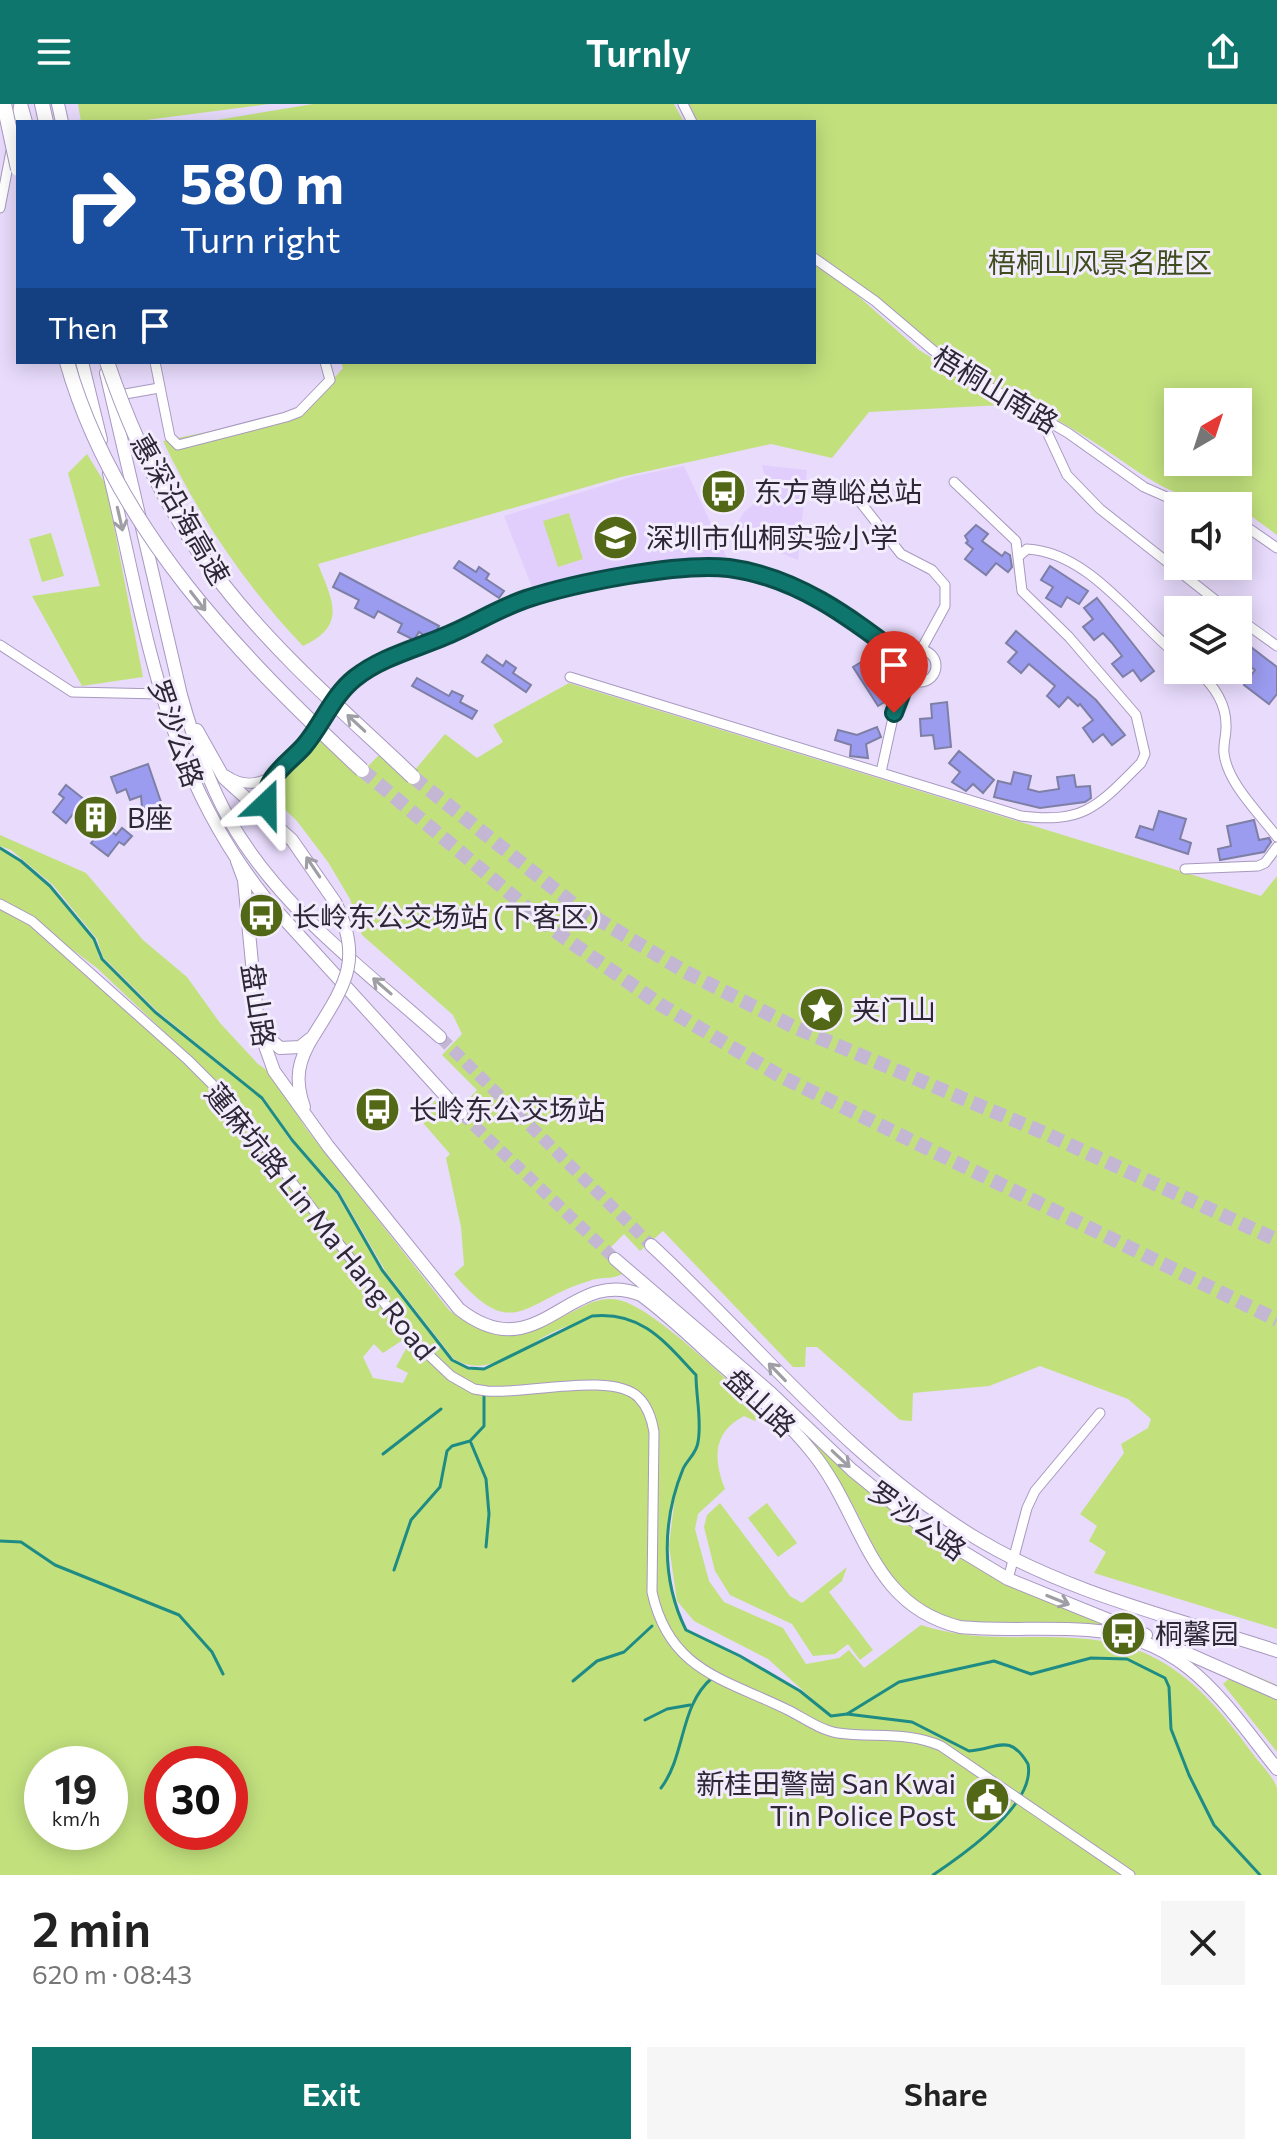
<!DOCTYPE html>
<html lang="en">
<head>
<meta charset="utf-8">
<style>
	body { margin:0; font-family:Commissioner,"Noto Sans SC",sans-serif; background:#f6f6f6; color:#222; height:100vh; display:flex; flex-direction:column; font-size:30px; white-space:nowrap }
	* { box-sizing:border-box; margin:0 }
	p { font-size:26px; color:#767676 }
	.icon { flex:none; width:44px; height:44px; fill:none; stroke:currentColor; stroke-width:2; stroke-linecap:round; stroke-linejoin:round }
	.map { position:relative; height:1771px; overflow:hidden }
	.details { display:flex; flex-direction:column; background:#fff; flex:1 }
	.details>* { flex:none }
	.guide { position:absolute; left:16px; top:16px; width:800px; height:244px; border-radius:0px; box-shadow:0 4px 20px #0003; background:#1a4fa0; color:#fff; overflow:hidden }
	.needle { width:52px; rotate:39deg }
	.tools { position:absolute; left:1164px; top:284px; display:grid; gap:16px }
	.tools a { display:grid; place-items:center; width:88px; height:88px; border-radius:0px; background:#fff; box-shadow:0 4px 20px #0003; font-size:40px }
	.speed { position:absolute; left:24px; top:1642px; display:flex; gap:16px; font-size:40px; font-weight:700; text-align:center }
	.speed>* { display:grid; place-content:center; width:104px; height:104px; border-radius:50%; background:#fff; box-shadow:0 4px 20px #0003; line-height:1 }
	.speed small { font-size:20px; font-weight:400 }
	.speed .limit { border:12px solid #d22; background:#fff; color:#111 }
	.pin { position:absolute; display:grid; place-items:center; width:68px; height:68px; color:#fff; margin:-82px -34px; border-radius:50% 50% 50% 0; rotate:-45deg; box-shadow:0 0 8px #0007 }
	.pin .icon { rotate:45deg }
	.me { position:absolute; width:88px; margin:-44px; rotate:23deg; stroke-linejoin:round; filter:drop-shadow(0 0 6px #0008) }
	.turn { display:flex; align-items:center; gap:28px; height:168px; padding:0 32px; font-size:36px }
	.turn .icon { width:104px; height:104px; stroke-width:2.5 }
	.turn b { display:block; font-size:56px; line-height:68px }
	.then { display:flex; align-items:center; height:76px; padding:0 32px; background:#0003; gap:16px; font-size:30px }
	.round { display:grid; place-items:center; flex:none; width:84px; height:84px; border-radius:0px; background:#f6f6f6 }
	.overview { display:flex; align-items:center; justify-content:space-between; height:136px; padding:0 32px }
	h1 { font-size:48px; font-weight:600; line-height:60px }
	.cta { display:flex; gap:16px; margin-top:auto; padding:16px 32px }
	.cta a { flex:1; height:92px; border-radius:0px; background:#0f766e; color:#fff; font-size:32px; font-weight:600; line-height:92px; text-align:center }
	.cta a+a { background:#f6f6f6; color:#222 }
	header { display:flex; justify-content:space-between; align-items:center; height:104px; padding:0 32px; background:#0f766e; color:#fff; font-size:36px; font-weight:600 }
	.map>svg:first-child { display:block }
</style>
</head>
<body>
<header><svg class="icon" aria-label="menu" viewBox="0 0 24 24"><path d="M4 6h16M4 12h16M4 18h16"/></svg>Turnly<svg class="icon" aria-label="share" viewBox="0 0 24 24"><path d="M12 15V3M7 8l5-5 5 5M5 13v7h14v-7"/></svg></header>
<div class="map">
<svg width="1277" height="1771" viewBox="0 0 1277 1771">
	<rect width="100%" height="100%" fill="#e8dbfc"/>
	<g fill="#e1cefd">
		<polygon points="762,361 807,366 798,456 751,437 738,418 744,408 769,388"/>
		<polygon points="684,362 727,454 634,465 534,488 504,412 634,372"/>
	</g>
	<g fill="#c2e17d" fill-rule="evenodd">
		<polygon points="78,0 269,0 131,18 81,18"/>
		<polygon points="313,0 674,0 684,18 205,18"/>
		<path d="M 689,0 L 1277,0 L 1277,431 L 1251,412 L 1238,407 L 1238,402 C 1174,402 1136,364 1086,333 C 1035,301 976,277 929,239 C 890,208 856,175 814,148 L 814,18 L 698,18 ZM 1178,298 L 1238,298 L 1238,358 L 1178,358 Z"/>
		<path d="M 814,160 L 856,190 L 919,246 L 1002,296 L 1002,301 L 869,308 L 832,354 L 771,340 L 621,373 L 318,460 C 332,496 348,521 303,542 C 245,481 199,413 163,337 L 304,308 L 343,264 L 341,258 L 814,258 Z"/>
		<polygon points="87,350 106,381 143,573 82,582 32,492 100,482 68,369"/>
		<polygon points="569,409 583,455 558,463 543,417"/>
		<polygon points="51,429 64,472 42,478 29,435"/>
		<path d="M 569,579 L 1261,792 L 1277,772 L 1277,1525 L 1094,1469 L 1106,1448 L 1089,1437 L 1097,1422 L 1080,1410 L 1124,1349 L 1121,1340 L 1148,1324 L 1151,1315 L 1128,1295 L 1040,1262 L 989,1282 L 913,1289 L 912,1317 L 900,1316 L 817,1243 L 806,1243 L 805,1263 L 793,1263 L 663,1127 L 640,1147 L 624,1130 L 609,1145 L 629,1165 C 615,1178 606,1171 589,1177 C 524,1196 514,1241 454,1170 L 464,1161 L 461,1123 L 446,1054 L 450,1050 L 418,1013 L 444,989 L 460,1004 L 477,986 L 442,951 L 462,930 L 453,911 L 362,831 L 350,795 L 328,758 L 297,717 L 274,695 L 272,681 L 318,630 L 359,671 L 381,649 L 409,673 L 445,630 L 477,654 L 503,638 L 493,621 Z"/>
		<path d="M 0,731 L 86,769 L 143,836 L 187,873 L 220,919 L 258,960 L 272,970 L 305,1023 L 449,1206 C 497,1246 529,1229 578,1205 C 591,1198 604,1193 619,1196 C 655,1204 733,1282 763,1309 L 755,1317 L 744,1312 C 713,1328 713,1355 725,1385 L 698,1410 L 695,1425 L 709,1477 L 724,1498 L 783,1524 L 806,1560 L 839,1554 L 849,1546 L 864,1564 L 921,1521 C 987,1542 1038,1527 1102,1537 C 1172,1547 1214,1596 1253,1650 C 1260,1660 1275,1674 1277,1685 C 1277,1709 1277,1746 1277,1771 L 0,1771 L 0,745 L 8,747 L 49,781 L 94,835 L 99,853 L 155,908 L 262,994 L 289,1035 L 326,1073 L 387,1173 L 452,1256 L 469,1265 L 486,1264 L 572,1221 C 535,1229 492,1281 453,1254 L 386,1168 L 339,1087 L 292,1034 L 264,994 L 156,906 L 103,853 L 97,835 L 53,781 L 11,746 L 0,742 ZM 5,801 L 14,802 L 97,864 L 254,1013 L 258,1023 L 253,1025 L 165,940 L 29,818 ZM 409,1232 L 412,1234 L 396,1263 L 408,1269 L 403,1279 L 373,1274 L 363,1253 L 374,1240 L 383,1249 ZM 675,1392 L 669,1442 L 677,1497 L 694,1517 L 768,1555 L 820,1602 L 797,1585 L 684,1523 C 671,1487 658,1429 675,1392 ZM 42,1660 L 110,1660 L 110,1728 L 42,1728 ZM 162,1660 L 230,1660 L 230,1728 L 162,1728 Z"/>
		<path d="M 788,1310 L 934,1437 L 999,1476 L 1101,1518 L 1108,1524 C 1065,1522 980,1526 942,1512 C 886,1492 872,1430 843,1384 C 827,1358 806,1336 785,1313 Z"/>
		<polygon points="720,1399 790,1492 802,1499 847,1463 842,1477 829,1488 873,1546 860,1556 848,1540 835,1550 813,1552 792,1520 730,1491 715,1467 704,1423 707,1411"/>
		<polygon points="767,1399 797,1439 778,1453 748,1414"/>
		<polygon points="1240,1565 1277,1581 1277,1648 1223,1580"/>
	</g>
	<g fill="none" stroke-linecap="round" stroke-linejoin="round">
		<g stroke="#1e8c84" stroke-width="3">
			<path d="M 0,744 L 21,757 L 50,782 L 94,835 L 102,855 L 155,908 L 262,994 L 292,1036 L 338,1089 L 382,1166 L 452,1256 L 468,1264 L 484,1265 L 592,1212 C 642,1207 665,1238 696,1271 C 696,1293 702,1317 698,1338 C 697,1349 687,1356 683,1365 C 662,1416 661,1476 686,1526 L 740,1552 L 800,1587 L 831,1612 L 847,1610 L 899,1578 L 994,1557 L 1031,1570 L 1091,1554 L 1127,1555 L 1165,1574 L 1169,1583 L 1171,1625 L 1189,1671 L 1214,1721 L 1260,1771"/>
			<polyline points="471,1339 486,1375 489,1410 486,1443"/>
			<polyline points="383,1350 441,1305"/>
			<polyline points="0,1437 21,1438 55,1461 179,1511 212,1548 223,1570"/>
			<polyline points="394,1466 411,1416 440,1383 447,1347 452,1342 470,1337 484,1322 484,1291"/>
			<polyline points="573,1577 597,1557 624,1548 652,1522"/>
			<path d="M 847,1610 L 912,1618 L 969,1647 C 998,1645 1009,1628 1028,1660 C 1036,1700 963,1751 933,1771"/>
			<polyline points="645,1616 667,1605 690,1601"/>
			<path d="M 661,1684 C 686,1651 679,1602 712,1574"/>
		</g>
	</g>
	<g fill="#9b9bef" stroke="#7e7fa5" stroke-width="2">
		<polygon points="976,421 988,430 982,437 1002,452 1005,448 1010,451 1012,463 1008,468 996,459 986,471 965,455 973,445 966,439 968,437 965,432"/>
		<polygon points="459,457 476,468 479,463 489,470 486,475 504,487 499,494 454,464"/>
		<polygon points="1050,462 1088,487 1079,500 1067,493 1061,503 1046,494 1053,483 1041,476"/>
		<polygon points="340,469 439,522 437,526 425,532 419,528 414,536 398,528 402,520 378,507 374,514 355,504 359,496 333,483"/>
		<polygon points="1097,494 1154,567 1141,577 1133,566 1123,573 1112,560 1122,552 1112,539 1103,529 1094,536 1083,523 1093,515 1084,504"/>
		<polygon points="1016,527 1096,596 1125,631 1112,641 1103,630 1093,638 1083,624 1093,616 1080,600 1078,602 1068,593 1059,603 1047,592 1055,582 1029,560 1021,569 1008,558 1017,548 1006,539"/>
		<polygon points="1238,533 1277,563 1277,590 1269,600 1244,581 1255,566 1238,554"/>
		<polygon points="487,551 503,562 506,557 516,564 513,569 531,581 526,588 482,558"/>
		<polygon points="866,555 891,594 878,602 853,563"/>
		<polygon points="417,574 449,592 452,587 463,592 460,598 477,607 472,615 412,582"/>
		<polygon points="947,598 951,643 935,645 933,631 921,632 920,615 932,614 931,600"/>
		<polygon points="877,623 881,633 866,640 868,654 850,652 851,641 835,636 838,626 857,631"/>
		<polygon points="959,647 994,676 983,689 973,680 966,687 952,678 960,668 949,659"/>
		<polygon points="148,660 161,698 158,709 142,704 141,692 130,696 126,685 117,689 111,673"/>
		<polygon points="1014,668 1031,672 1028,685 1039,688 1059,685 1057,673 1074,671 1076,683 1090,682 1091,694 1085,698 1040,704 994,693 998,677 1011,680"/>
		<polygon points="66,681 110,716 105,722 116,731 122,724 132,732 124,741 119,738 108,752 91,739 102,726 76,706 66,719 53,708 64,694 59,690"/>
		<polygon points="1159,707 1186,715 1180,735 1191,739 1188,750 1136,733 1140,722 1153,726"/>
		<polygon points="1254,716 1259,736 1269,734 1271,738 1264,748 1220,756 1218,745 1231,742 1227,722"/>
	</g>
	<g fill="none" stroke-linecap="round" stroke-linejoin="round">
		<g stroke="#c3b7d4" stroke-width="12" stroke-dasharray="12 6" stroke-linecap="butt">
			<polyline points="440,933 651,1141"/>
			<polyline points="461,1009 615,1155"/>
		</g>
		<g stroke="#c3b7d4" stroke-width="14" stroke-dasharray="14 7" stroke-linecap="butt">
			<polyline points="362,666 555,827 661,901 780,972 1277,1216"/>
			<polyline points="413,673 576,802 682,866 794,923 1042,1028 1277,1136"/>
		</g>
		<defs>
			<g id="minor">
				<polyline points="683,0 692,18"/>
				<polyline points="13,32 19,0"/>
				<polyline points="0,104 11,47"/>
				<polyline points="814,154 875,197 948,259 1068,329 1144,383 1187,402"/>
				<polyline points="155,258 170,333 178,341 286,313 299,308 330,276 325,258"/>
				<polyline points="114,292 159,284"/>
				<polyline points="1040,313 1067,371 1100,405 1228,506"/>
				<polyline points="861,399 901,450 932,466 945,481 945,502 921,546"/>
				<polyline points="1238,417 1277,444"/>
				<path d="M 1019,452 L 1027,445 C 1088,448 1133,515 1178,552"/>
				<polyline points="1238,514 1277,542"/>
				<polyline points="0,541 72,588 161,590"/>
				<circle cx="920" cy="562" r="16"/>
				<path d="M 1196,566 C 1214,581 1227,600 1226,624 C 1226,632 1223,641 1224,649 C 1227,679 1260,710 1277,733"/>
				<path d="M 570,573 L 1021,712 C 1085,720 1098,702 1141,659 L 1145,650 L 1136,611 L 1069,533 L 1022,487 L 1016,437 L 954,378"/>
				<polyline points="881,668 894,609 908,572"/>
				<path d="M 226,671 C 284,712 328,587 368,566 L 525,495 L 598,477 L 705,463 L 759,471 L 803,487 L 854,516 L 905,555"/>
				<polyline points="273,715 266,692 276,670"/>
				<polyline points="1185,765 1258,762 1265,759 1277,743"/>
				<path d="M 0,800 L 32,817 L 188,956 L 233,1001 L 412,1235 L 451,1272 L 474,1285 L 487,1287 C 523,1291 614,1267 639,1294 C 648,1303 652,1316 654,1328 L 652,1488 C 669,1567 725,1575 788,1606 C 804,1614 820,1626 838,1629 C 872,1634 908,1627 941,1642 L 1130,1771"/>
				<polyline points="1008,1475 1027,1404 1035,1387 1100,1309"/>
			</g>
			<g id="major">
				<polyline points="21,0 26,18"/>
				<polyline points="58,0 62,18"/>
				<polyline points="82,258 101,336"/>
				<path d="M 106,269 L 181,591 C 193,634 207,676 229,715 C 279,804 366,867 440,933"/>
				<path d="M 109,369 C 147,526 161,664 266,795 L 461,1009"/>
				<polyline points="197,626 224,674 292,736 335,798"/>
				<path d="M 237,757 L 244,776 L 258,922 L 274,967 L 328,1042 L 459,1205 C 539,1268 569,1161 641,1191 C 667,1210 691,1233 715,1255 C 748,1284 784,1313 812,1348 C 864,1412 868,1501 960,1523 C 1002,1527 1045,1523 1088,1526 C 1185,1533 1222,1596 1277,1665"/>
				<polyline points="262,928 280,944 300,943 310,935"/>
				<path d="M 304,1003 C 294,975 298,956 314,931"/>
				<path d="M 651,1141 C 758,1240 849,1357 976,1434 C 1067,1489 1176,1514 1277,1547"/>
				<polyline points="615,1155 771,1289 852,1366 922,1423 1008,1475 1146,1531"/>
				<polyline points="1166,1540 1277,1589"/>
			</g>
			<polyline id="highway" points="42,0 46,18"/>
		</defs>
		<use href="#minor" stroke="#a899bf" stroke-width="11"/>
		<use href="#major" stroke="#a899bf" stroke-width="14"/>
		<use href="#highway" stroke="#a899bf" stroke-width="16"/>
		<use href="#minor" stroke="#fff" stroke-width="9"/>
		<use href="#major" stroke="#fff" stroke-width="12"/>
		<use href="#highway" stroke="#fff" stroke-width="14"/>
		<defs>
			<path id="major-bridge" d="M 314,931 C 345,881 364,856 335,798"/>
			<g id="highway-bridge">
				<polyline points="4,0 18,65"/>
				<path d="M 67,258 C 114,424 240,552 362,666"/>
				<path d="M 107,258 C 134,337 173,418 225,483 C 280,553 349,612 413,673"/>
			</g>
		</defs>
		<use href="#major-bridge" stroke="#a899bf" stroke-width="14" stroke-linecap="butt"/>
		<use href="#highway-bridge" stroke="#a899bf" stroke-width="16" stroke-linecap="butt"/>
		<use href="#major-bridge" stroke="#fff" stroke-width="12"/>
		<use href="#highway-bridge" stroke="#fff" stroke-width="14"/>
	</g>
	<defs><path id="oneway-shaft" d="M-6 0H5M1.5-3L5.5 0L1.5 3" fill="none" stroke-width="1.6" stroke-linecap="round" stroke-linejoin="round" transform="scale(2)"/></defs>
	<g stroke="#a09ea5">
		<use href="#oneway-shaft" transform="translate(120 415) rotate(77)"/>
		<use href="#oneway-shaft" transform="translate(198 497) rotate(52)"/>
		<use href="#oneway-shaft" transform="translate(356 619) rotate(-137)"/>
		<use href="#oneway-shaft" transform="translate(313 763) rotate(-124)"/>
		<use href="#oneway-shaft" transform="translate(382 882) rotate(-139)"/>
		<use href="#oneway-shaft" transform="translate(777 1268) rotate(-134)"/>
		<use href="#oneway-shaft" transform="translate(841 1355) rotate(43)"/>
		<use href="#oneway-shaft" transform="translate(1058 1496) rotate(22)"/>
	</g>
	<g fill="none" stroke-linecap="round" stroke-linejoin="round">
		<defs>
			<path id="route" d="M 266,700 C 264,673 288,660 304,642 C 322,621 333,591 355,574 C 380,554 414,545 443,533 C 471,522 497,505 526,495 C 575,479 679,458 729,464 C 798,473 852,515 905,555 L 908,572 L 894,609"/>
		</defs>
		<use href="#route" stroke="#0a4d48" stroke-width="20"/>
		<use href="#route" stroke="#0f766e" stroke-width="14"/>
	</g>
	<defs>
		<symbol id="bus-disc" viewBox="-11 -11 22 22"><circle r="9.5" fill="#536816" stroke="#f2ecfc"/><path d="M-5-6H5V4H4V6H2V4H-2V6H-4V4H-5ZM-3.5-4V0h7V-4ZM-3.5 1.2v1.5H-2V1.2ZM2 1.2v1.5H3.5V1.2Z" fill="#fff"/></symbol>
		<symbol id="school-disc" viewBox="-11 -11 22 22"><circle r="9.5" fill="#536816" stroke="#f2ecfc"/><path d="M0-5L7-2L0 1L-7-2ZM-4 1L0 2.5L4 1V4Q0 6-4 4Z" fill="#fff"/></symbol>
		<symbol id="building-disc" viewBox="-11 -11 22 22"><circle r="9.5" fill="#536816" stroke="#f2ecfc"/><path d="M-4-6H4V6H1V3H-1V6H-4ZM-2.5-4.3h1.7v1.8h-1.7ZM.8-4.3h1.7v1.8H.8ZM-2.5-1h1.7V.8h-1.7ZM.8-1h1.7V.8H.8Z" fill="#fff"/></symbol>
		<symbol id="sight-disc" viewBox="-11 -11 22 22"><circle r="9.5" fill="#536816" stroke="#f2ecfc"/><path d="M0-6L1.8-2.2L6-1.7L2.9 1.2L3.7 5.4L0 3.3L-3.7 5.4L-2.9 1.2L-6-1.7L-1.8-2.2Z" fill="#fff"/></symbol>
		<symbol id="civic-disc" viewBox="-11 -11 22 22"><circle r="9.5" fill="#536816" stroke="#f2ecfc"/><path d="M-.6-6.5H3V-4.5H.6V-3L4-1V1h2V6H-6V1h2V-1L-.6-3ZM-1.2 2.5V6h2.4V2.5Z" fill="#fff"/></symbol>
	</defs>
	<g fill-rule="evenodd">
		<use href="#bus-disc" x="698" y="362" width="51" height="51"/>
		<use href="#school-disc" x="590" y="408" width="51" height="51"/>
		<use href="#building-disc" x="70" y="688" width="51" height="51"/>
		<use href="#bus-disc" x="236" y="786" width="51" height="51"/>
		<use href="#sight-disc" x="796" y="880" width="51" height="51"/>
		<use href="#bus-disc" x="352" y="980" width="51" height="51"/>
		<use href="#bus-disc" x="1098" y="1504" width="51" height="51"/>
		<use href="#civic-disc" x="962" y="1670" width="51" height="51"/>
	</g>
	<g text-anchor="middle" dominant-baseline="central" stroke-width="6" stroke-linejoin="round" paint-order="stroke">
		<g font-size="28" fill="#3f4d1e" stroke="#f2ecfc">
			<text x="1100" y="158">梧桐山风景名胜区</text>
		</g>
		<g font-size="28" fill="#2d2736" stroke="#f2ecfc">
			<text transform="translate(996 285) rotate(31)">梧桐山南路</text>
			<text transform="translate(181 405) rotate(60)">惠深沿海高速</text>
			<text transform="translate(177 629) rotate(71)">罗沙公路</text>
			<text transform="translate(259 901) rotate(81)">盘山路</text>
			<text transform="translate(321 1117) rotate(51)">蓮麻坑路 Lin Ma Hang Road</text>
			<text transform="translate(761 1298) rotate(43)">盘山路</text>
			<text transform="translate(918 1416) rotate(36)">罗沙公路</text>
		</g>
		<g font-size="28" fill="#2d2736" stroke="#f2ecfc" text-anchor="start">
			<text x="754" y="387">东方尊峪总站</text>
			<text x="646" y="433">深圳市仙桐实验小学</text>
			<text x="127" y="713">B座</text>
			<text x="292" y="812">长岭东公交场站 (下客区)</text>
			<text x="852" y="905">夹门山</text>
			<text x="409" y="1005">长岭东公交场站</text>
			<text x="1155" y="1529">桐馨园</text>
			<text x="956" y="1679" text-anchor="end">新桂田警崗 San Kwai<tspan x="956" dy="32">Tin Police Post</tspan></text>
		</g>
	</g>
</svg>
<div class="tools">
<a><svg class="needle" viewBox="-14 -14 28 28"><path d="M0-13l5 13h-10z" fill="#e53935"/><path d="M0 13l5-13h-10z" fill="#767676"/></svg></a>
<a><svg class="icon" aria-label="sound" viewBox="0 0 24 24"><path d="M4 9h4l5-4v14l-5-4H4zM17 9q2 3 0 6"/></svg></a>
<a><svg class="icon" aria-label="layers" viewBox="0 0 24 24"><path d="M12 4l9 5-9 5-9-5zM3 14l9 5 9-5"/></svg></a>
</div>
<div class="speed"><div>19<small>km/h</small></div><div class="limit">30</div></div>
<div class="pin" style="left:894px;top:609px;background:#d93025"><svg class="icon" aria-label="arrive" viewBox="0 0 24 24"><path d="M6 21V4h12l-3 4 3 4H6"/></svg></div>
<svg class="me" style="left:266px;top:700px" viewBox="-20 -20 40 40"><path d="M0-17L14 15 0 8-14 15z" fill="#0f766e" stroke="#fff" stroke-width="4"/></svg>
<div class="guide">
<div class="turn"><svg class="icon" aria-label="right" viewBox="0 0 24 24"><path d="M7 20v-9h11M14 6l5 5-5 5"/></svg><div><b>580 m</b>Turn right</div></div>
<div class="then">Then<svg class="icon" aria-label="arrive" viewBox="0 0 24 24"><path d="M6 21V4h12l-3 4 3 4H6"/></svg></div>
</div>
</div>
<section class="details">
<div class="overview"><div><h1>2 min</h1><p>620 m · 08:43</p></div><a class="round"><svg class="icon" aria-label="close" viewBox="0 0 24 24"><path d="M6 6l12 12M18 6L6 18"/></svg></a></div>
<div class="cta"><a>Exit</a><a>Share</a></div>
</section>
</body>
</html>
